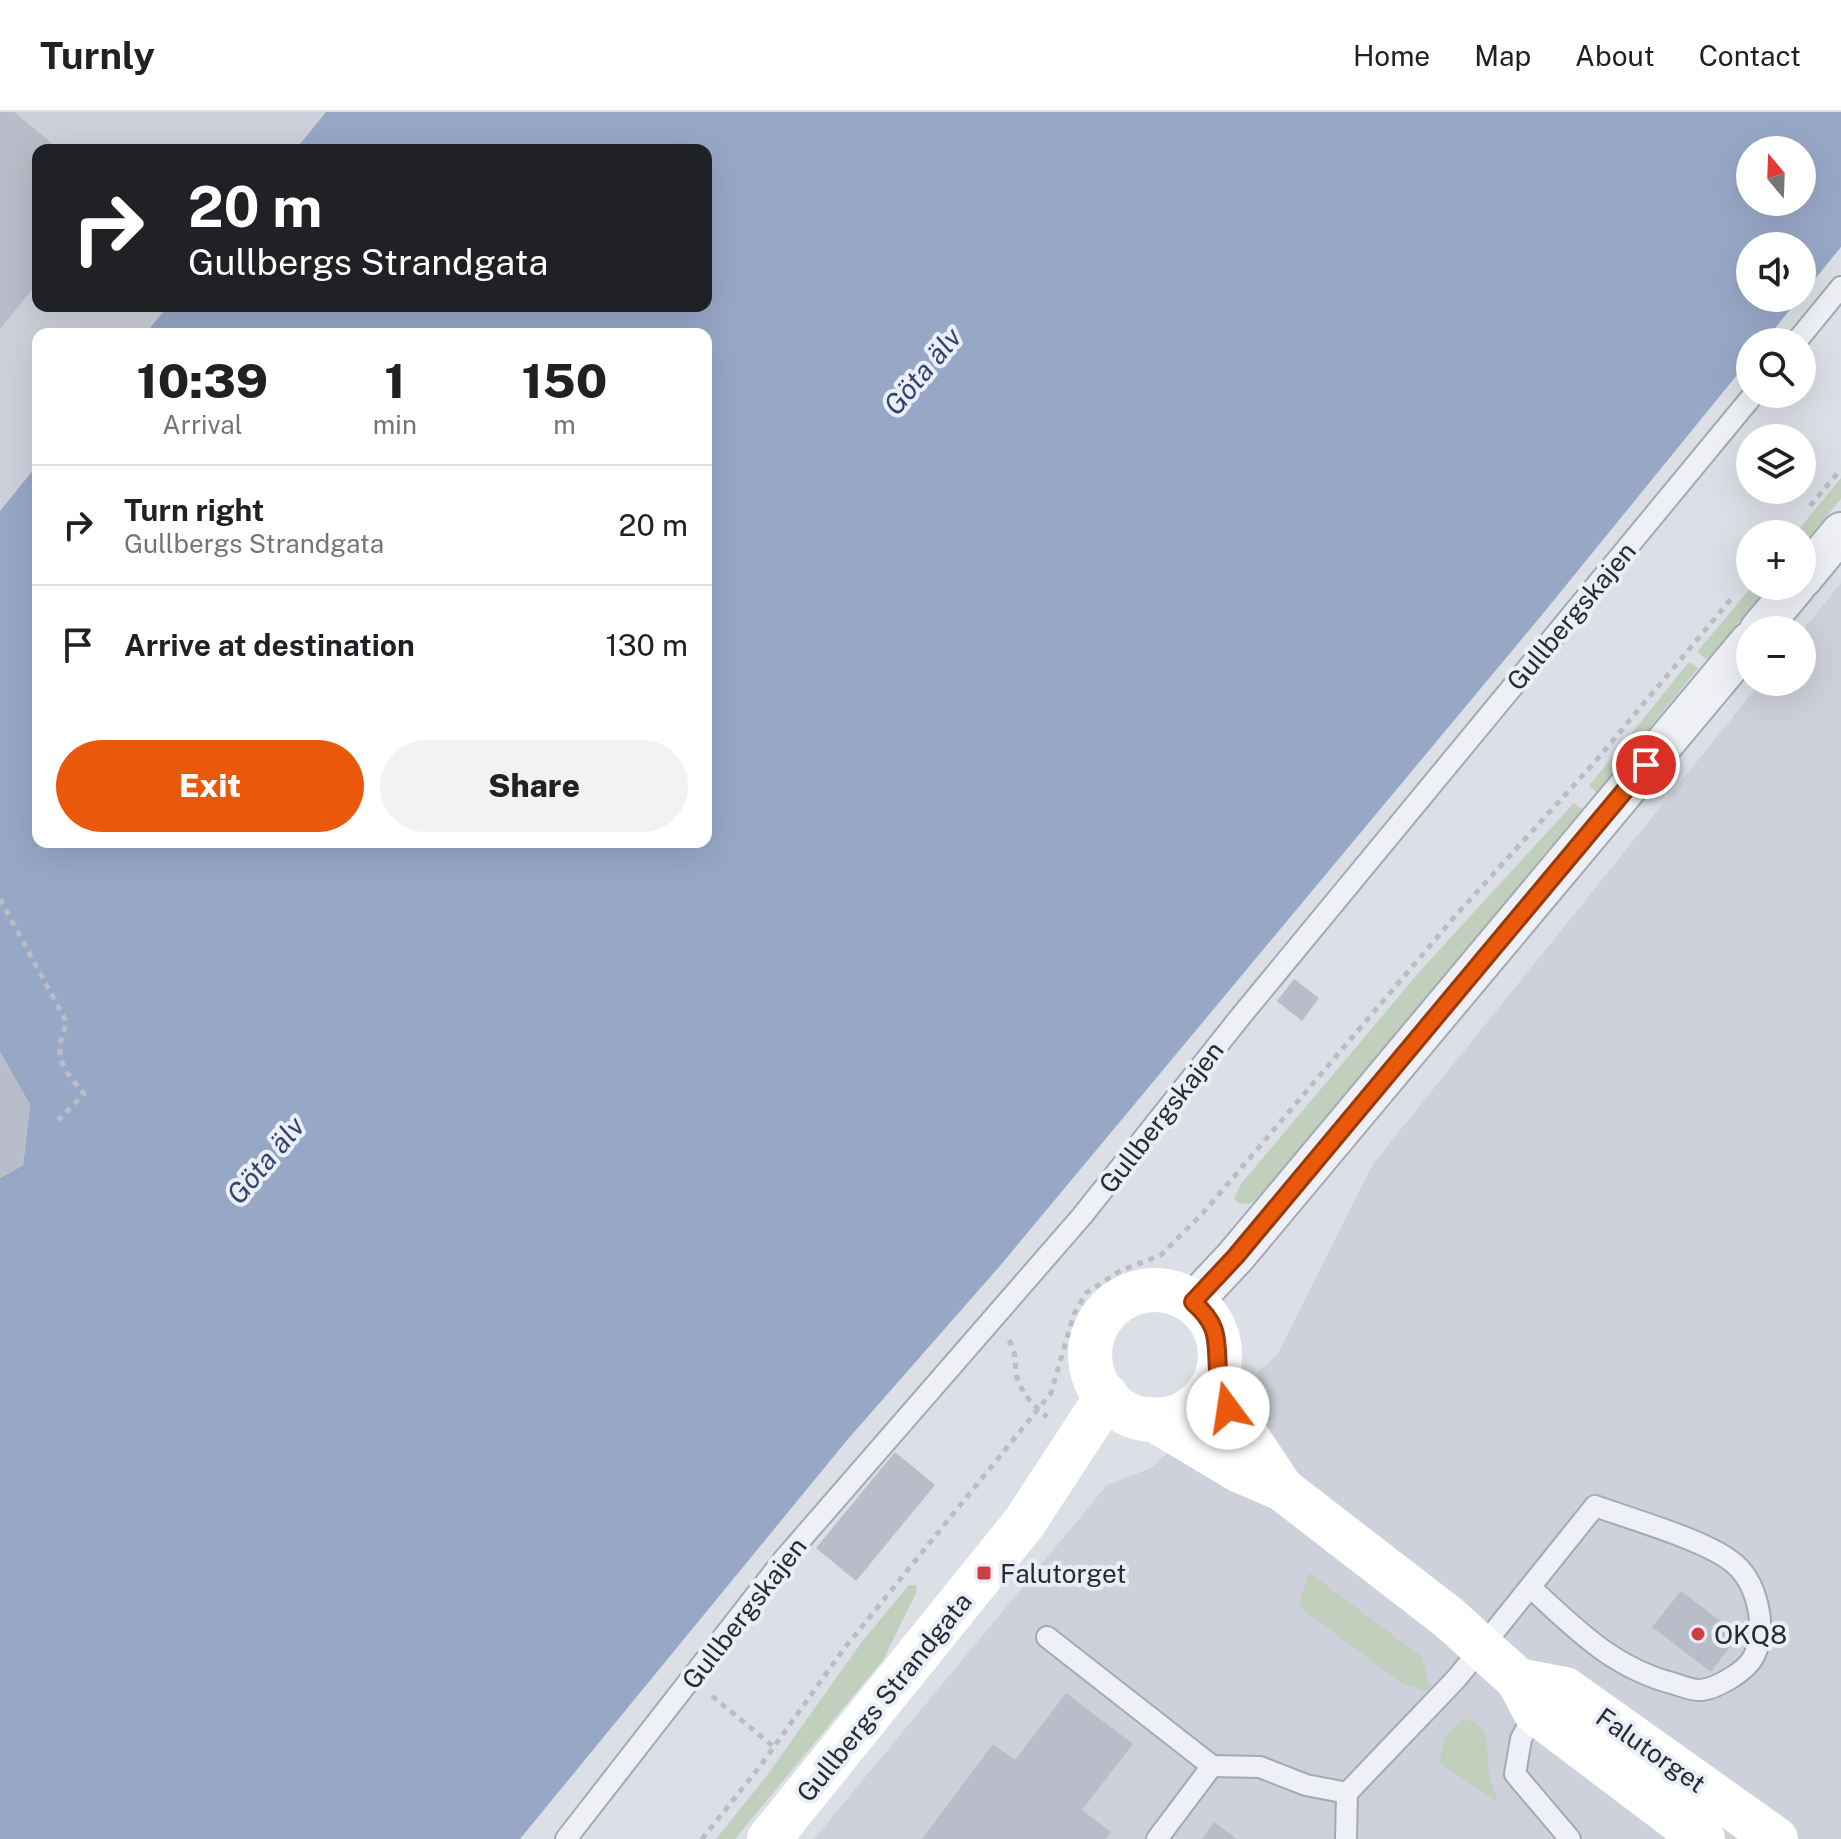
<!DOCTYPE html>
<html lang="en">
<head>
<meta charset="utf-8">
<style>
	body { margin:0; font-family:"Public Sans",sans-serif; background:#f2f2f2; color:#202124; height:100vh; display:flex; flex-direction:column; font-size:30px; white-space:nowrap }
	* { box-sizing:border-box; margin:0 }
	p { font-size:26px; color:#757577 }
	.icon { flex:none; width:44px; height:44px; fill:none; stroke:currentColor; stroke-width:2; stroke-linecap:round; stroke-linejoin:round }
	.map { position:relative; flex:1; overflow:hidden }
	.sheet { position:absolute; left:32px; top:216px; width:680px; height:520px; display:flex; flex-direction:column; background:#fff; border-radius:16px; box-shadow:0 8px 32px #0002 }
	.sheet>* { flex:none }
	.top-card { position:absolute; left:32px; top:32px; width:680px; height:168px; border-radius:16px; box-shadow:0 8px 32px #0002; background:#202124; color:#fff; overflow:hidden }
	.needle { width:52px; rotate:341deg }
	.tools { position:absolute; left:1736px; top:24px; display:grid; gap:16px }
	.tools a { display:grid; place-items:center; width:80px; height:80px; border-radius:50%; background:#fff; box-shadow:0 8px 32px #0002; font-size:40px }
	.pin { position:absolute; display:grid; place-items:center; width:68px; height:68px; color:#fff; margin:-34px; border:4px solid #fff; border-radius:50%; box-shadow:0 2px 8px #0007 }
	.me { position:absolute; width:88px; margin:-44px; rotate:346deg; stroke-linejoin:round; filter:drop-shadow(0 0 6px #0008) }
	.turn { display:flex; align-items:center; gap:28px; height:168px; padding:0 24px; font-size:36px }
	.turn .icon { width:104px; height:104px; stroke-width:2.5 }
	.turn b { display:block; font-size:56px; line-height:68px }
	.eta { display:flex; justify-content:space-evenly; align-items:center; height:136px; text-align:center }
	.eta b { font-size:48px; font-weight:800; line-height:56px }
	.cta { display:flex; gap:16px; margin-top:auto; padding:16px 24px }
	.cta a { flex:1; height:92px; border-radius:48px; background:#ea580c; color:#fff; font-size:32px; font-weight:800; line-height:92px; text-align:center }
	.cta a+a { background:#f2f2f2; color:#202124 }
	ul { padding:0; list-style:none }
	li { display:flex; align-items:center; gap:24px; height:120px; padding:0 24px; border-top:2px solid #e0e0e0 }
	li div { flex:1 }
	li b { display:block; font-size:30px }
	li em { font-style:normal }
	header { display:flex; align-items:center; gap:48px; box-sizing:border-box; height:112px; padding:0 40px; background:#fff; border-bottom:2px solid #e0e0e0 }
	header strong { font-size:38px }
	nav { display:flex; gap:44px; margin-inline-start:auto; font-size:28px }
	.map>svg:first-child { display:block }
</style>
</head>
<body>
<header>
<strong>Turnly</strong>
<nav><a>Home</a><a>Map</a><a>About</a><a>Contact</a></nav>
</header>
<div class="map">
<svg width="1841" height="1727" viewBox="0 0 1841 1727">
	<rect width="100%" height="100%" fill="#dcdfe6"/>
	<g fill="#ced1db">
		<polygon points="0,0 326,0 295,38 38,38 38,194 168,194 145,222 38,222 38,352 0,399"/>
		<polygon points="1841,471 1841,1727 814,1727 1107,1373 1151,1356 1277,1243 1373,1052 1761,570 1802,570 1802,519"/>
	</g>
	<g fill="#c0d0bd">
		<polygon points="1841,366 1841,387 1802,434 1802,422 1795,422"/>
		<polygon points="1752,474 1769,474 1707,548 1697,540"/>
		<polygon points="1689,550 1698,556 1597,681 1589,674"/>
		<polygon points="1574,691 1582,697 1416,901 1256,1088 1249,1092 1238,1091 1234,1086 1241,1072 1420,859"/>
		<polygon points="1310,1461 1422,1545 1430,1576 1423,1580 1412,1573 1404,1573 1302,1497 1299,1489"/>
		<polygon points="909,1473 916,1473 917,1479 883,1548 735,1727 716,1727 765,1666 864,1527"/>
		<path d="M 1464,1607 C 1494,1610 1485,1645 1490,1666 C 1492,1675 1496,1683 1499,1691 L 1439,1651 L 1445,1625 Z"/>
	</g>
	<path fill="#97a8c7" fill-rule="evenodd" d="M 326,0 L 1841,0 L 1841,135 L 1802,183 L 1802,134 L 1750,134 L 1750,186 L 1799,186 L 1764,230 L 1750,230 L 1750,247 L 1541,504 L 999,1155 L 848,1327 L 520,1727 L 0,1727 L 0,1066 L 23,1053 L 30,993 L 0,940 L 0,399 L 38,352 L 38,730 L 706,730 L 706,222 L 145,222 L 168,194 L 706,194 L 706,38 L 295,38 ZM 1750,38 L 1802,38 L 1802,90 L 1750,90 Z"/>
	<g fill="#b9bdc9">
		<polygon points="0,0 14,0 60,38 38,38 38,170 0,217"/>
		<polygon points="1294,867 1319,886 1302,909 1277,889"/>
		<polygon points="0,940 30,993 23,1053 0,1066"/>
		<polygon points="895,1340 935,1373 856,1469 816,1436"/>
		<polygon points="1681,1479 1739,1523 1711,1560 1652,1515"/>
		<polygon points="1066,1581 1133,1632 1082,1698 1111,1720 1106,1727 922,1727 993,1632 1015,1648"/>
		<polygon points="1214,1710 1237,1727 1202,1727"/>
	</g>
	<g fill="none" stroke-linecap="round" stroke-linejoin="round">
		<defs>
			<g id="lane">
				<polyline points="1796,230 1841,175"/>
				<polyline points="1047,1525 1212,1654 1260,1655 1306,1673 1347,1681 1346,1727"/>
				<polyline points="1535,1600 1521,1627 1515,1662 1570,1727"/>
				<path d="M 1347,1681 L 1457,1566 L 1595,1394 C 1631,1407 1702,1427 1731,1449 C 1757,1468 1768,1515 1754,1544 C 1747,1559 1715,1578 1699,1578 C 1691,1578 1682,1574 1675,1572 C 1612,1556 1576,1517 1530,1475"/>
				<polyline points="566,1727 784,1447 1082,1104 1241,904 1754,282"/>
				<polyline points="1157,1727 1212,1654"/>
			</g>
			<g id="street">
				<polyline points="1802,467 1841,420"/>
				<polyline points="1759,518 1796,474"/>
				<polyline points="1193,1190 1236,1144 1750,529"/>
			</g>
		</defs>
		<use href="#lane" stroke="#a5a9b3" stroke-width="24"/>
		<use href="#street" stroke="#a5a9b3" stroke-width="42"/>
		<g stroke="#bbbdc5" stroke-width="5" stroke-dasharray="6 6" stroke-linecap="butt">
			<polyline points="1810,394 1841,357"/>
			<path d="M 0,787 L 67,911 C 52,946 62,955 84,982 L 58,1008"/>
			<path d="M 1009,1228 C 1017,1244 1014,1245 1016,1261 C 1019,1279 1034,1294 1047,1305"/>
			<polyline points="712,1584 774,1635"/>
			<polyline points="702,1727 761,1653 843,1538 1051,1281 1074,1202 1086,1181 1120,1159 1161,1143 1203,1101 1457,802 1594,651 1731,487"/>
		</g>
		<use href="#lane" stroke="#eff0f5" stroke-width="20"/>
		<use href="#street" stroke="#eff0f5" stroke-width="38"/>
		<g stroke="#fff" stroke-width="44">
			<circle cx="1155" cy="1243" r="65"/>
			<polyline points="1218,1258 1228,1296 1282,1377"/>
			<polyline points="1153,1307 1240,1359 1282,1377 1448,1505 1518,1568 1535,1600 1703,1727"/>
			<polyline points="1518,1568 1565,1577 1776,1727"/>
			<polyline points="769,1727 1024,1411 1107,1284"/>
		</g>
	</g>
	<g fill="none" stroke-linecap="round" stroke-linejoin="round">
		<defs>
			<path id="route" d="M 1228,1296 C 1225,1284 1219,1271 1218,1259 C 1216,1227 1220,1214 1193,1190 L 1236,1144 L 1646,653"/>
		</defs>
		<use href="#route" stroke="#983908" stroke-width="20"/>
		<use href="#route" stroke="#ea580c" stroke-width="14"/>
	</g>
	<g fill="#cd3f43" stroke="#ebeef4" stroke-width="3">
		<rect x="976" y="1453" width="16" height="16" rx="4"/>
		<circle cx="1698" cy="1522" r="8"/>
	</g>
	<g text-anchor="middle" dominant-baseline="central" stroke-width="8" stroke-linejoin="round" paint-order="stroke">
		<g font-size="26" fill="#262b3c" stroke="#ebeef4">
			<text transform="translate(1571 504) rotate(-50)">Gullbergskajen</text>
			<text transform="translate(1161 1005) rotate(-52)">Gullbergskajen</text>
			<text transform="translate(744 1501) rotate(-52)">Gullbergskajen</text>
			<text transform="translate(884 1585) rotate(-51)">Gullbergs Strandgata</text>
			<text transform="translate(1651 1638) rotate(35)">Falutorget</text>
		</g>
		<g font-size="26" fill="#262b3c" stroke="#ebeef4" text-anchor="start">
			<text x="1000" y="1461">Falutorget</text>
			<text x="1714" y="1522">OKQ8</text>
		</g>
		<g font-size="28" font-style="italic" fill="#314570" stroke="#ebeef4">
			<text transform="translate(922 259) rotate(-50)">Göta älv</text>
			<text transform="translate(265 1048) rotate(-50)">Göta älv</text>
		</g>
	</g>
</svg>
<div class="tools">
<a><svg class="needle" viewBox="-14 -14 28 28"><path d="M0-13l5 13h-10z" fill="#e53935"/><path d="M0 13l5-13h-10z" fill="#757577"/></svg></a>
<a><svg class="icon" aria-label="sound" viewBox="0 0 24 24"><path d="M4 9h4l5-4v14l-5-4H4zM17 9q2 3 0 6"/></svg></a>
<a><svg class="icon" aria-label="search" viewBox="0 0 24 24"><circle cx="10" cy="10" r="6"/><path d="M15 15l6 6"/></svg></a>
<a><svg class="icon" aria-label="layers" viewBox="0 0 24 24"><path d="M12 4l9 5-9 5-9-5zM3 14l9 5 9-5"/></svg></a>
<a>+</a>
<a>−</a>
</div>
<div class="pin" style="left:1646px;top:653px;background:#d93025"><svg class="icon" aria-label="arrive" viewBox="0 0 24 24"><path d="M6 21V4h12l-3 4 3 4H6"/></svg></div>
<svg class="me" style="left:1228px;top:1296px" viewBox="-20 -20 40 40"><circle r="19" fill="#fff"/><path d="M0-13L10 11 0 6-10 11z" fill="#ea580c"/></svg>
<div class="top-card">
<div class="turn"><svg class="icon" aria-label="right" viewBox="0 0 24 24"><path d="M7 20v-9h11M14 6l5 5-5 5"/></svg><div><b>20 m</b>Gullbergs Strandgata</div></div>
</div>
<section class="sheet">
<div class="eta">
<div><b>10:39</b><p>Arrival</p></div>
<div><b>1</b><p>min</p></div>
<div><b>150</b><p>m</p></div>
</div>
<ul>
<li><svg class="icon" aria-label="right" viewBox="0 0 24 24"><path d="M7 20v-9h11M14 6l5 5-5 5"/></svg><div><b>Turn right</b><p>Gullbergs Strandgata</p></div><em>20 m</em></li>
<li><svg class="icon" aria-label="arrive" viewBox="0 0 24 24"><path d="M6 21V4h12l-3 4 3 4H6"/></svg><div><b>Arrive at destination</b></div><em>130 m</em></li>
</ul>
<div class="cta"><a>Exit</a><a>Share</a></div>
</section>
</div>
</body>
</html>
